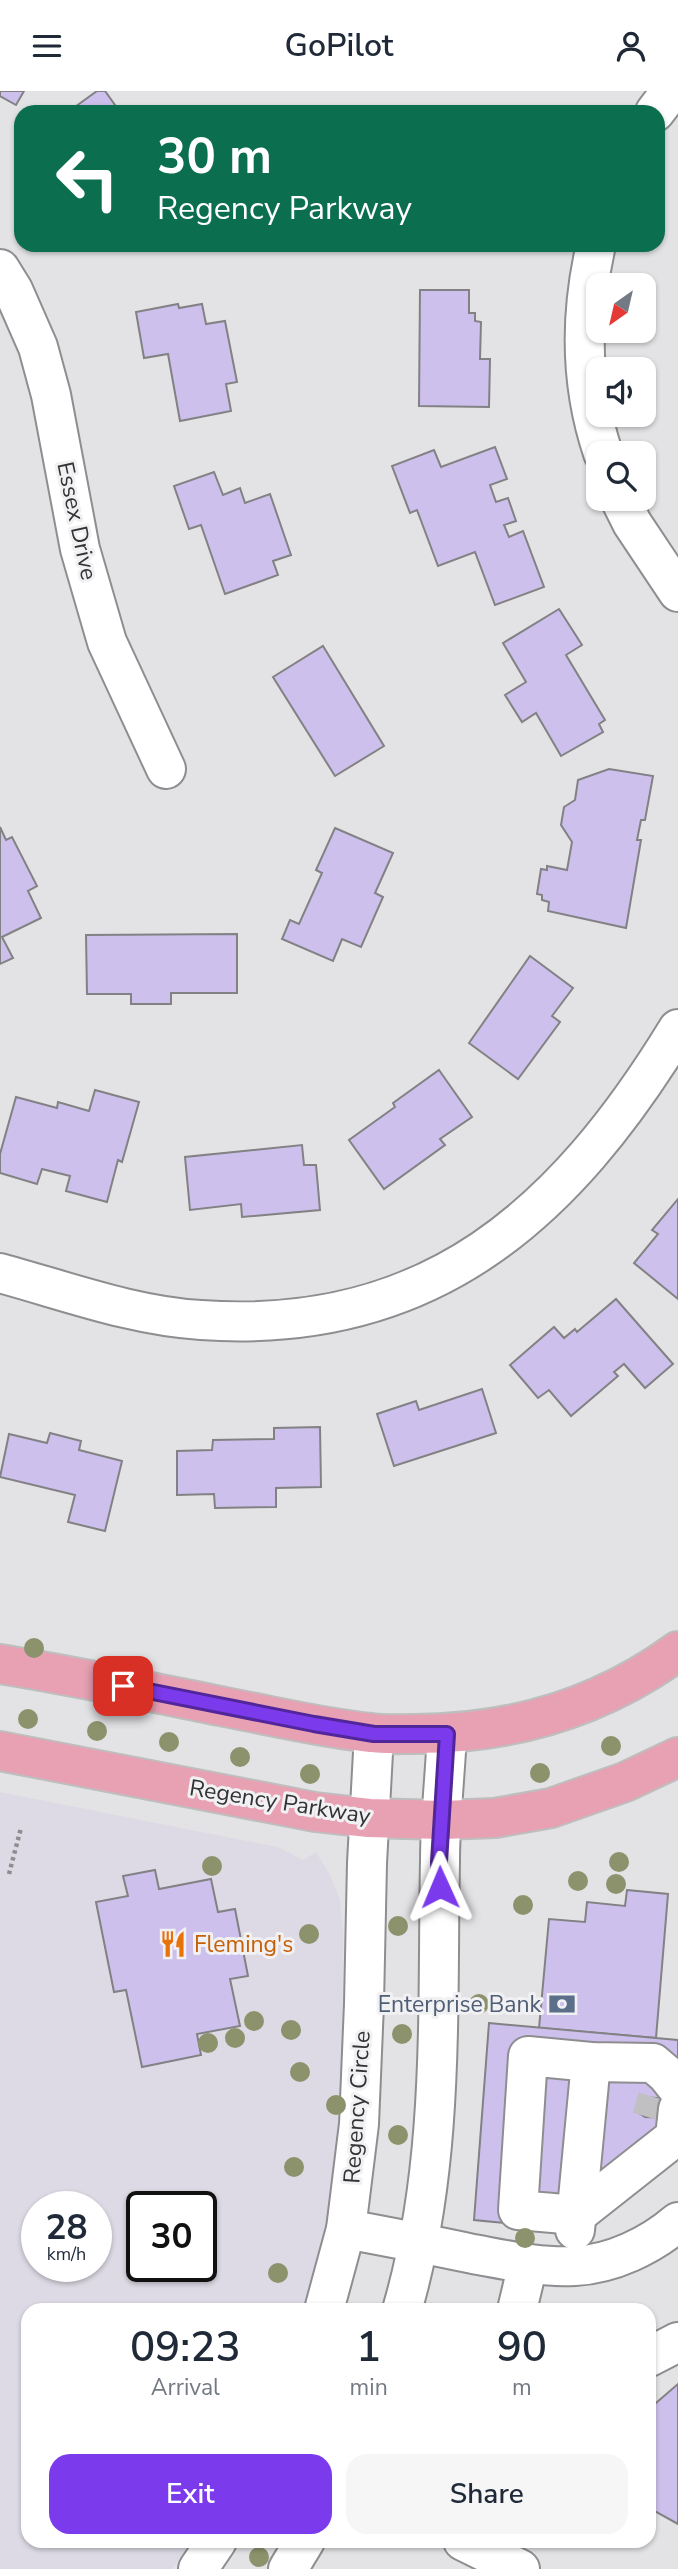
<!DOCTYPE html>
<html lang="en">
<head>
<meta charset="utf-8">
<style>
	body { margin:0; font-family:"Nunito Sans",sans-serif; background:#f6f6f7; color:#1f2937; height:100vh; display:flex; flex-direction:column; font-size:26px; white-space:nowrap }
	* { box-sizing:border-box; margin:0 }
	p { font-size:23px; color:#747a83 }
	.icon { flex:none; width:38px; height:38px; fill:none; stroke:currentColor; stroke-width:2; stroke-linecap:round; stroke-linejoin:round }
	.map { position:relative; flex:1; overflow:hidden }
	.panel { position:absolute; left:21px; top:2212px; width:635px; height:245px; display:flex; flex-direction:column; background:#fff; border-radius:21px; box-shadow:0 2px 5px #0004 }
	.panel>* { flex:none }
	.hud { position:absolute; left:14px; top:14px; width:651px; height:147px; border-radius:21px; box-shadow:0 2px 5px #0004; background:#0b6e4f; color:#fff; overflow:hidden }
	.needle { width:46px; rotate:214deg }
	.tools { position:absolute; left:586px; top:182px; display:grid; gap:14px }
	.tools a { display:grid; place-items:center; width:70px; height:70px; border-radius:14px; background:#fff; box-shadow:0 2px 5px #0004; font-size:35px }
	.speed { position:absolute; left:21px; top:2100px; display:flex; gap:14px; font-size:35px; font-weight:700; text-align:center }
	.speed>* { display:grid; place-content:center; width:91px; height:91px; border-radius:50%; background:#fff; box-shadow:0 2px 5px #0004; line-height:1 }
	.speed small { font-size:18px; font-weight:400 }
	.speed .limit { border:4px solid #111; border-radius:10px; background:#fff; color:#111 }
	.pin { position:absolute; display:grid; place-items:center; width:60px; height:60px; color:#fff; margin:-30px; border-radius:14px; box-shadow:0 4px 10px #0006 }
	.me { position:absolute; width:77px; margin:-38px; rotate:359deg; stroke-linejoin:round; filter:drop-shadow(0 0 5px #0008) }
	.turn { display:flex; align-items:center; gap:24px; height:147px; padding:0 28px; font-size:32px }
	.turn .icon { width:91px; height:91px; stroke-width:2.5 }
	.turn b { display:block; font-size:49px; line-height:60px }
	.eta { display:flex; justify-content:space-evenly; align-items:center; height:119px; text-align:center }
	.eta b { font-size:42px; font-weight:600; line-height:49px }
	.cta { display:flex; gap:14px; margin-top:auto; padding:14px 28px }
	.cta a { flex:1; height:80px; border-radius:21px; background:#7c3aed; color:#fff; font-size:28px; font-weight:600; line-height:80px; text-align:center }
	.cta a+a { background:#f6f6f7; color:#1f2937 }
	header { display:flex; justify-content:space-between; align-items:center; height:91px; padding:0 28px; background:#fff; font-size:32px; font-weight:600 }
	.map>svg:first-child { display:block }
</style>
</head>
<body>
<header><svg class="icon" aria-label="menu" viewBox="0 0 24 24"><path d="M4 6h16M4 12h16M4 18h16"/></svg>GoPilot<svg class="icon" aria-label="person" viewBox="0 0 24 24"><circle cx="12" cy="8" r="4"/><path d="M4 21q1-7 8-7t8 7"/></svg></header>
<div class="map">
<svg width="678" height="2478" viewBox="0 0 678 2478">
	<rect width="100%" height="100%" fill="#e3e3e6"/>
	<path fill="#dddae5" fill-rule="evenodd" d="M 0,1701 L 278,1756 L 303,1769 L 316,1761 L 330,1784 L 340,1809 L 343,1842 L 342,2011 L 336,2086 L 310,2203 L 304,2219 L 28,2219 L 28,2450 L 192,2450 L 172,2478 L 0,2478 ZM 37,2116 L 96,2116 L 96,2175 L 37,2175 ZM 142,2116 L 201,2116 L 201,2175 L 142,2175 Z"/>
	<g fill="#cdc0ec" stroke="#828184" stroke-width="2">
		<polygon points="0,0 24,0 16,14 0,5"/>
		<polygon points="97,0 105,0 120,21 68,21"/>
		<polygon points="420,199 469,199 469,222 475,222 475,230 481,231 480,268 490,268 489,316 419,315"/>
		<polygon points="178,213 179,217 202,213 206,233 225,230 237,291 226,293 231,320 180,330 168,263 144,267 136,221"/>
		<polygon points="495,356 507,388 490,394 496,411 508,407 516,430 504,434 509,446 523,440 544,496 495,514 475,461 438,475 417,419 410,422 392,375 434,359 441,376"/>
		<polygon points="214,381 223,404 240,397 245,412 270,403 291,464 273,470 278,484 225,503 201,434 189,438 174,395"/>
		<polygon points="559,518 582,554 566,564 605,629 599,633 603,641 561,665 536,622 522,631 505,604 526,591 503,552"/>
		<polygon points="323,555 384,655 335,685 273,586"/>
		<polygon points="609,678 653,685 645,729 641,729 637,749 641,749 626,837 548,820 549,811 542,809 542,804 537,803 541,778 547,779 547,775 567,779 572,751 561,734 564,716 575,709 578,689"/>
		<polygon points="0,736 6,749 12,746 37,795 28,800 41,827 2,846 13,867 0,873"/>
		<polygon points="335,737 393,762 375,802 383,806 361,856 342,848 333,870 282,848 290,829 299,833 322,782 316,779"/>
		<polygon points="237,843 237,902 171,902 171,913 131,913 131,903 87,903 86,844"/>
		<polygon points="530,865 573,897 552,925 560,931 518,988 469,952"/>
		<polygon points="439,979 472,1026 440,1048 445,1054 384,1098 349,1049 395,1016 393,1012"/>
		<polygon points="95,999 139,1011 122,1071 118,1069 107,1111 66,1100 70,1085 42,1078 37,1093 0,1082 0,1063 16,1006 57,1017 58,1011 89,1020"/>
		<polygon points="302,1054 304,1074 316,1074 320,1119 242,1126 241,1113 190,1119 185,1066"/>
		<polygon points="678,1108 678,1208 634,1172 658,1143 652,1139"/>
		<polygon points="616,1208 673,1273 645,1297 624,1273 614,1281 618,1285 571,1325 549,1299 538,1307 510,1274 554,1236 564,1247 575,1238 577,1241"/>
		<polygon points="482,1298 496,1342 394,1375 377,1323 416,1310 419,1319"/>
		<polygon points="320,1336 321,1396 276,1397 276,1416 215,1417 214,1403 177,1404 177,1360 212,1359 213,1349 274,1348 274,1337"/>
		<polygon points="50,1342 81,1350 79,1359 122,1370 105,1440 68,1431 75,1404 0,1386 9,1343 47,1352"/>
		<polygon points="155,1779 159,1798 211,1788 218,1821 235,1818 248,1885 230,1888 240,1935 197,1943 201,1964 142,1976 126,1899 114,1901 96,1811 128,1805 123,1785"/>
		<polygon points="627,1799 668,1803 656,1947 539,1937 549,1828 585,1831 587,1811 625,1815"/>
		<polygon points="489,1932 678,1949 678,2060 575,2139 474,2129"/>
		<polygon points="646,2006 665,2008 667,2027 645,2026 639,2022 638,2016 640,2010"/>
		<polygon points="678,2293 678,2433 649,2417 649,2318"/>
	</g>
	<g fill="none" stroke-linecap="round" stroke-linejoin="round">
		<polyline stroke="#c0c0c2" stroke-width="38" stroke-dasharray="38 19" stroke-linecap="butt" points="651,2027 657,2007"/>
		<defs>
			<g id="minor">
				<polyline points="655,21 671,0"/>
				<path d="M 596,154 C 580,223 580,294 603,362"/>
				<polyline points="0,178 13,199 38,256 51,304 80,458 107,551 166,678"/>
				<polyline points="620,408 632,432 678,501"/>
				<path d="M 0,1182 C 66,1200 133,1225 201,1229 C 430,1245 565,1123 678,938"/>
				<polyline points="678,1998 666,1983 653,1972 591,1971 528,1965 518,2119 576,2124 675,2046 678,2018"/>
				<path d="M 346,2138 C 389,2146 431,2154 473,2163 C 506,2169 541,2177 575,2175 C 612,2173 650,2155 678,2131"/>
				<polyline points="575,2139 591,1971"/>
				<polyline points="324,2219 346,2138 359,2033 364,1913 367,1772 374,1643"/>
				<path d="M 402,2219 C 445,2073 437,1920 440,1770 C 440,1728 445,1685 447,1643"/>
				<polyline points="517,2219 528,2173"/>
				<polyline points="649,2266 678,2251"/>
				<polyline points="463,2450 520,2478"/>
				<polyline points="198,2478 217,2450"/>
				<polyline points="288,2478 305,2450"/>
			</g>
			<g id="major">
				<path d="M 0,1573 C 75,1585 150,1601 225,1616 C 273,1625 322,1637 371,1642 C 385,1644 400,1643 414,1643 C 510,1643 600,1617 678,1560"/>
				<polyline points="0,1660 315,1721 369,1727 442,1729 495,1727 551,1717 625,1691 678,1666"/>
			</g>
		</defs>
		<use href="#minor" stroke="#8e8d90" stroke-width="42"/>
		<use href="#major" stroke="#bebebe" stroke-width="42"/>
		<polyline stroke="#8e8e90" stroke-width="4.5" stroke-dasharray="3.5 3.5" stroke-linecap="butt" points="9,1783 21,1737"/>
		<use href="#minor" stroke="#fff" stroke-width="38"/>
		<use href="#major" stroke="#e8a0b3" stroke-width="38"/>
	</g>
	<g fill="#8c936c">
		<circle cx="34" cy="1557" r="10"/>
		<circle cx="139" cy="1576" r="10"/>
		<circle cx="28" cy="1628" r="10"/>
		<circle cx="97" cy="1640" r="10"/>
		<circle cx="169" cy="1651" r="10"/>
		<circle cx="611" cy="1655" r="10"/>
		<circle cx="240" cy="1666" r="10"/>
		<circle cx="540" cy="1682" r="10"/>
		<circle cx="310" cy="1683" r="10"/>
		<circle cx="619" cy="1771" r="10"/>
		<circle cx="212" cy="1775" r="10"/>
		<circle cx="578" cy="1790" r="10"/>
		<circle cx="616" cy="1793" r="10"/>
		<circle cx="523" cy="1814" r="10"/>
		<circle cx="398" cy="1835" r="10"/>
		<circle cx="309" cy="1843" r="10"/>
		<circle cx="479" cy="1913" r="10"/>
		<circle cx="254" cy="1930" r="10"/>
		<circle cx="291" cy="1939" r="10"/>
		<circle cx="402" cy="1943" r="10"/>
		<circle cx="235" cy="1947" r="10"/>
		<circle cx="208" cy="1952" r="10"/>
		<circle cx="300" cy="1981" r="10"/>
		<circle cx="336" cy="2014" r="10"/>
		<circle cx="398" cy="2044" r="10"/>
		<circle cx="294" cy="2076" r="10"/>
		<circle cx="525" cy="2147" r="10"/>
		<circle cx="278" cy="2182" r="10"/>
		<circle cx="259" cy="2466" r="10"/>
	</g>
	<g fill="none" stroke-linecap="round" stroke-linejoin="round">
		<defs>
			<polyline id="route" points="123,1595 314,1633 374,1643 447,1643 439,1771 440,1796"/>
		</defs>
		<use href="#route" stroke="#51269a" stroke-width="18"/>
		<use href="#route" stroke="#7c3aed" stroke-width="12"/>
	</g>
	<defs>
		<symbol id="restaurant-bare" viewBox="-9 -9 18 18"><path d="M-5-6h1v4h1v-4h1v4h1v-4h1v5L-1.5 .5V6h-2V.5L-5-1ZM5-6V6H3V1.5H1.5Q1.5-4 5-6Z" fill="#e8710a" stroke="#f1f0f3" stroke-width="2.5" paint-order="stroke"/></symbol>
		<symbol id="bank-bare" viewBox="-9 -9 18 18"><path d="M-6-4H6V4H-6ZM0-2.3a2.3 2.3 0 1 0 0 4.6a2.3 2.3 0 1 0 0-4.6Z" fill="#5c6f8a" stroke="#f1f0f3" stroke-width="2.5" paint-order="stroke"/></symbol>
	</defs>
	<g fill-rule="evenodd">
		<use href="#restaurant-bare" x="154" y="1834" width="38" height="38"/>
		<use href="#bank-bare" x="543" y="1894" width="38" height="38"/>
	</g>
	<g text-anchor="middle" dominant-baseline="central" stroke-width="6" stroke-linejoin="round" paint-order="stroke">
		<g font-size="23" fill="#333334" stroke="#f1f0f3">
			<text transform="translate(77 430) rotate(78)">Essex Drive</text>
			<text transform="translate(280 1711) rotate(9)">Regency Parkway</text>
			<text transform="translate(357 2016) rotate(-86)">Regency Circle</text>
		</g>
		<g font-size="23" fill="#c56008" stroke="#f1f0f3" text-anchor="start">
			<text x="194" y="1853">Fleming's</text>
		</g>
		<g font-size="23" fill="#4e5e75" stroke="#f1f0f3" text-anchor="end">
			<text x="541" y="1913">Enterprise Bank</text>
		</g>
	</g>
</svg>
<div class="tools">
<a><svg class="needle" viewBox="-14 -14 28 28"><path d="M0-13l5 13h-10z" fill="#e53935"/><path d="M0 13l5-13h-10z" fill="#747a83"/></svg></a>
<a><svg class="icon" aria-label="sound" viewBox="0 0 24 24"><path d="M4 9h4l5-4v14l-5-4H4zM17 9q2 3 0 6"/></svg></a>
<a><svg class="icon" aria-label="search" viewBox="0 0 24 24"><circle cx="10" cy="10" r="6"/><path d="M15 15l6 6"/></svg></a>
</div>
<div class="speed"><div>28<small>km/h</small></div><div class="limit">30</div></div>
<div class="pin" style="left:123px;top:1595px;background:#d93025"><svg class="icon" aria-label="arrive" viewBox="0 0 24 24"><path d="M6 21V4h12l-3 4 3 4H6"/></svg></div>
<svg class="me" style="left:440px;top:1796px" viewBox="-20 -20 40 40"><path d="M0-17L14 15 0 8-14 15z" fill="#7c3aed" stroke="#fff" stroke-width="4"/></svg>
<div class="hud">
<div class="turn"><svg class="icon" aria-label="left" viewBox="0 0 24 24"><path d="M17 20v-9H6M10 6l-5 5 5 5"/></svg><div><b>30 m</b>Regency Parkway</div></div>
</div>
<section class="panel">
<div class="eta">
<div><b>09:23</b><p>Arrival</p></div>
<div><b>1</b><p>min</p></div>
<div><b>90</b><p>m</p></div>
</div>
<div class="cta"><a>Exit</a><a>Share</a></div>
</section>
</div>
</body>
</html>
